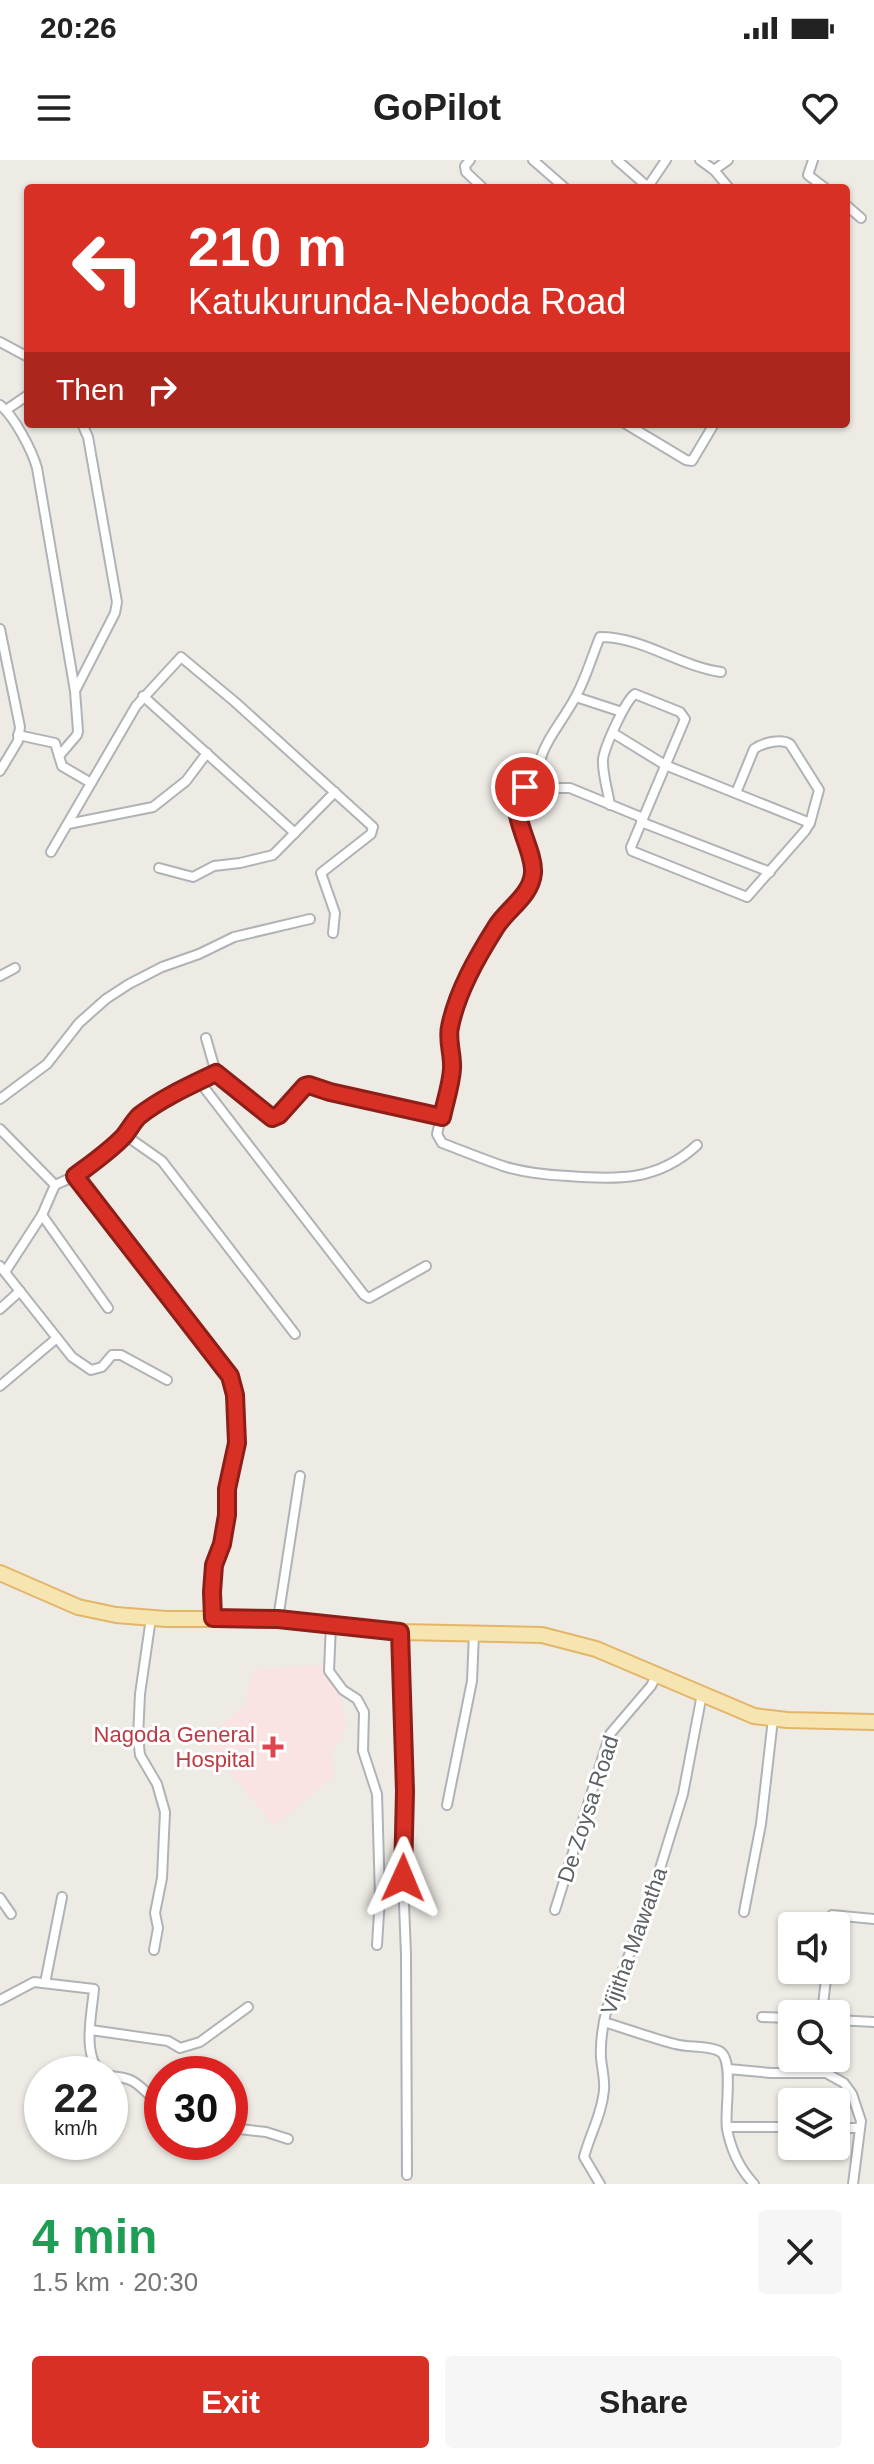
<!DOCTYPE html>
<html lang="en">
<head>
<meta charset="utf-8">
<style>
	body { margin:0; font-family:Arial,sans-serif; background:#f6f6f6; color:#222; height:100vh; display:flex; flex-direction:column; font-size:30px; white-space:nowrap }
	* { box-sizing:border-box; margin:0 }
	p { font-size:26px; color:#767676 }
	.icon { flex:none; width:44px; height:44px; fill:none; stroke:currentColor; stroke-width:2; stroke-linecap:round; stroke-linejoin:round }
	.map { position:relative; height:2024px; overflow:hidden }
	.sheet { display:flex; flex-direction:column; background:#fff; flex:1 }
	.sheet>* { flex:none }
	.banner { position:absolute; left:24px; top:24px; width:826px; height:244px; border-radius:8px; box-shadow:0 2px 6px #0004; background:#d93025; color:#fff; overflow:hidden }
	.tools { position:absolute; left:778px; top:1752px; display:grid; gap:16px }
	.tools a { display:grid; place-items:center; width:72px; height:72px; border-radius:8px; background:#fff; box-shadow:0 2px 6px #0004; font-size:40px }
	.speed { position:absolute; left:24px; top:1896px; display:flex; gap:16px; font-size:40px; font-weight:700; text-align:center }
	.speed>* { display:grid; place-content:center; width:104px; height:104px; border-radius:50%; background:#fff; box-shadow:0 2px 6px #0004; line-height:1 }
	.speed small { font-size:20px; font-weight:400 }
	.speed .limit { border:12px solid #d22; background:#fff; color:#111 }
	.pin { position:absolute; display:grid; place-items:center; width:68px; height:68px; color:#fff; margin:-34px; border:4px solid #fff; border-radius:50%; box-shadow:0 2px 8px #0007 }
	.me { position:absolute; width:88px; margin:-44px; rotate:1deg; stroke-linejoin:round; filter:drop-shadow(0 0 6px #0008) }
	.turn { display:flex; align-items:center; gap:28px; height:168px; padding:0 32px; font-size:36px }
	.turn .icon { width:104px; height:104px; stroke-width:2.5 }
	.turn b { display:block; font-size:56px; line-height:68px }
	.then { display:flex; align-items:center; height:76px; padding:0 32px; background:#0003; gap:16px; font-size:30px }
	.round { display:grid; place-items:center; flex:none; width:84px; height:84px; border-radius:8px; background:#f6f6f6 }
	.headline { display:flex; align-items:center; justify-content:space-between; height:136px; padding:0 32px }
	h1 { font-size:48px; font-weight:700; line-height:60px; color:#1e9e55 }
	.primary-button { display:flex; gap:16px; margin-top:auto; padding:16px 32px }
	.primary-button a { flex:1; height:92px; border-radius:8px; background:#d93025; color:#fff; font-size:32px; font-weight:700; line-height:92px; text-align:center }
	.primary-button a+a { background:#f6f6f6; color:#222 }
	.status { display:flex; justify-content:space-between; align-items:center; height:56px; padding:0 40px; background:#fff; direction:ltr }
	.status svg { height:22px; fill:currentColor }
	header { display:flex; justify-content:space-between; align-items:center; height:104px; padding:0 32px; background:#fff; font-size:36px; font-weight:700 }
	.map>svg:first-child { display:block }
</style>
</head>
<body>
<div class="status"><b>20:26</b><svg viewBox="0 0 49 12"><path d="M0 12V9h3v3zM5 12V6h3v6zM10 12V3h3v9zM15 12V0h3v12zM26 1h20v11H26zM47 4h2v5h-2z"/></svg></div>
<header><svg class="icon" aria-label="menu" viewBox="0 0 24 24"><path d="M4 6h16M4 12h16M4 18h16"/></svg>GoPilot<svg class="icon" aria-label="heart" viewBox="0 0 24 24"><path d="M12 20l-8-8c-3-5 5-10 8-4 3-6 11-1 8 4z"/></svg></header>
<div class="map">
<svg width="874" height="2024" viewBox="0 0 874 2024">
	<rect width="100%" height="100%" fill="#eeebe5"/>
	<polygon fill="#f9e3e3" points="334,1504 346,1567 332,1593 334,1616 274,1666 205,1581 245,1544 255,1509"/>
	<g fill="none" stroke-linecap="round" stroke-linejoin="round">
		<defs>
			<g id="street">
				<polyline points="470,0 465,6 466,12 483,28"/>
				<polyline points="533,0 565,28"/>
				<polyline points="617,0 649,28"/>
				<polyline points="700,0 714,10 729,28"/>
				<polyline points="813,0 808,15 825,28"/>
				<polyline points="714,10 728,0"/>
				<polyline points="647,28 666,0"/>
				<polyline points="846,45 861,58"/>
				<polyline points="0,182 28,197"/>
				<path d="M 0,245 C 14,256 32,290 37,308 L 75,531 L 78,571 L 77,575 L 59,596"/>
				<polyline points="6,250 28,235"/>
				<polyline points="626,264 686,300 692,301 714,264"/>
				<polyline points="0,469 20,567 18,581 0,611"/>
				<polyline points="76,529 115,453 117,442 88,277 82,264"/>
				<polyline points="143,536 295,673"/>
				<polyline points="576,537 622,552"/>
				<polyline points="613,573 665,605 810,663"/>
				<polyline points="18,575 55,583 62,606 91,623"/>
				<polyline points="535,628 570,628 643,658"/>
				<path d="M 610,645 C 608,631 602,613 603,599 C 605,586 625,541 635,534 L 680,552 L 685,559 L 631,687 L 632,691 L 747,737 L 805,671 L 810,663 L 819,630 L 790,584 C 781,578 762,583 754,589 L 736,633"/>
				<polyline points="641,662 770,712"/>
				<polyline points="68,664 153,647 186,621 207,593"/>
				<polyline points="51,692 136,546 181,497 235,542 373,667 371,674 321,713 335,753 333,773"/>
				<polyline points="159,708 193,717 214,706 240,703 273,695 335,632"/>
				<polyline points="0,816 15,808"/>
				<polyline points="206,878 216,913 272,958 279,955 305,926 309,925 330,932 442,957"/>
				<polyline points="199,921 364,1135 369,1138 426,1106"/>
				<polyline points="0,939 47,904 79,863 106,839 129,824 162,807 199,794 234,777 310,759"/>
				<path d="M 0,969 L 55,1025 C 80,1015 108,995 125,975 C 129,970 131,964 135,959 C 156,938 190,926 216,913"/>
				<polyline points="125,975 162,1001 295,1174"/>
				<path d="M 697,985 C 658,1021 618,1020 568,1016 C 547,1015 527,1013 506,1007 C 485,1000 463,991 442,983 L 437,974 L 452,910 L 449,869 L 463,826 L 495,768 L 528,730 L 533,712 L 528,681 L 518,658 L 516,643 L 519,632 L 525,627 L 535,628 C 539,582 557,572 576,536 C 586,518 592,496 600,477 C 643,477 679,506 721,512"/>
				<polyline points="75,1016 230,1216 235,1235 237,1283 227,1329 227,1355 222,1384 214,1405 212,1432 213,1458"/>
				<polyline points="42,1055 108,1148"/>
				<polyline points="0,1106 72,1197 91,1210 102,1207 112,1195 121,1195 167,1220"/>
				<polyline points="5,1112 42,1055 55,1025"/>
				<polyline points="0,1149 20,1131"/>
				<polyline points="0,1226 57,1178"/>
				<polyline points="151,1458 140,1534 138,1577 140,1595 157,1624 165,1652 162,1718 155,1753 158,1768 154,1790"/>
				<polyline points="278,1459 300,1316"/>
				<polyline points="331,1464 329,1511 343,1530 357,1539 364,1552 363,1591 377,1634 380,1737 377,1785"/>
				<polyline points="400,1472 405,1631 403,1718 406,1795 407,2015"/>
				<polyline points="447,1645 472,1521 474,1473"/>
				<polyline points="0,1738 11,1754"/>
				<polyline points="555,1750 610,1574 651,1526 657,1514"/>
				<polyline points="744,1752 761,1664 773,1559"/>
				<polyline points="831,1766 832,1755 874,1759"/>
				<polyline points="45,1823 62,1737"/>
				<path d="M 0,1840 L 34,1822 L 94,1829 C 92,1853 81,1898 103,1914"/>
				<polyline points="822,1854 827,1810"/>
				<polyline points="762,1857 792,1858"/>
				<polyline points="836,1860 874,1862"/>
				<path d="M 604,1862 C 627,1869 651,1878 675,1884 C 689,1888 706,1885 719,1891 C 735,1898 724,1952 727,1969 C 731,1990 739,2008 754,2024"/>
				<polyline points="91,1870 168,1881 180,1888 200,1882 248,1847"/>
				<polyline points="728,1909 771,1913 826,1913 844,1923 852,1934 861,1961 853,2024"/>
				<path d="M 110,1916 C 142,1918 138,1930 162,1944"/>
				<polyline points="727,1967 792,1967"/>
				<polyline points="230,1968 266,1972 288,1979"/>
				<polyline points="836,1968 860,1968"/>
				<path d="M 600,2024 L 584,1997 C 590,1974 602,1954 604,1930 C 605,1920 602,1909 601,1898 C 600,1882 603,1864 607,1848 L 646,1754 L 683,1634 L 702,1534"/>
			</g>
			<polyline id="primary" points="0,1413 78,1447 116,1455 166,1459 278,1459 400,1472 542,1475 596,1489 754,1556 787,1560 874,1562"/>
		</defs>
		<use href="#street" stroke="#b0b3b6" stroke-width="12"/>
		<use href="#primary" stroke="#e3b569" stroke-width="18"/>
		<use href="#street" stroke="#fff" stroke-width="8"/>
		<use href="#primary" stroke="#f7e5b1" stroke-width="14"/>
	</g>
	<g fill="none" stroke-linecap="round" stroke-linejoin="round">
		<defs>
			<path id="route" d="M 403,1718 L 405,1631 L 400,1472 L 278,1459 L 213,1458 L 212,1432 L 214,1405 L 222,1384 L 227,1355 L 227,1329 L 237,1283 L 235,1235 L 230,1216 L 75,1016 C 91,1004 110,991 124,976 C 129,970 133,962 139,956 C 162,938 189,926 216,913 L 272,958 L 279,955 L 305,926 L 309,925 L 330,932 L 442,957 C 445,942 451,925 452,909 C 453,895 447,880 450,867 C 457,832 477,797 496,767 C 507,749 531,736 533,713 C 535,687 502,646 525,627"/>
		</defs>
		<use href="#route" stroke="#8d1f18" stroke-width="20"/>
		<use href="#route" stroke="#d93025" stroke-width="14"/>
	</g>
	<path fill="#e0444e" stroke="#fff" stroke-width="3" d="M269 1575h8v8h8v8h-8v8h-8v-8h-8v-8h8z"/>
	<g text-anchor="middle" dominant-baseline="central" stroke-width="6" stroke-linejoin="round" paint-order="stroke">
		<g font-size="22" fill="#be3a42" stroke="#fff" text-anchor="end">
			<text x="255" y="1574">Nagoda General<tspan x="255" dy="25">Hospital</tspan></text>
		</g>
		<g font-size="22" fill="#5d6164" stroke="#fff">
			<text transform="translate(588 1649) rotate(-72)">De Zoysa Road</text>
			<text transform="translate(634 1781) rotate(-70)">Vijitha Mawatha</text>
		</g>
	</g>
</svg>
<div class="tools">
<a><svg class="icon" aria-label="sound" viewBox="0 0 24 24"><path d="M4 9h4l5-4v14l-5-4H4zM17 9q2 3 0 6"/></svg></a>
<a><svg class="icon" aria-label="search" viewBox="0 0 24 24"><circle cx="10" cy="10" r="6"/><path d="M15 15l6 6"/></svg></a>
<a><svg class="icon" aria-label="layers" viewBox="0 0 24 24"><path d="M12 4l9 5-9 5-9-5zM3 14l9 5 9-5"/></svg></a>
</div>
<div class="speed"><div>22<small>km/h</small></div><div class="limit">30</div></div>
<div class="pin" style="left:525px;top:627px;background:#d93025"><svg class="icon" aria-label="arrive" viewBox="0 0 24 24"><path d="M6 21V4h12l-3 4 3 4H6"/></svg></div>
<svg class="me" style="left:403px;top:1718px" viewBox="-20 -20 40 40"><path d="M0-17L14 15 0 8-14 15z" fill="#d93025" stroke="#fff" stroke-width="4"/></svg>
<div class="banner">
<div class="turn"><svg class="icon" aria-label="left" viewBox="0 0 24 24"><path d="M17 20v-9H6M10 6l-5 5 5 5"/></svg><div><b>210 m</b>Katukurunda-Neboda Road</div></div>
<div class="then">Then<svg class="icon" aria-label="right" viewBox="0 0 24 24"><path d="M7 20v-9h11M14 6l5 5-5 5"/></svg></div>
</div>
</div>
<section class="sheet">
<div class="headline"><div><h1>4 min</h1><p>1.5 km · 20:30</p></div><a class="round"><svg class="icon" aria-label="close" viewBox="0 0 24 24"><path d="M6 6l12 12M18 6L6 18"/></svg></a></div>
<div class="primary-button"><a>Exit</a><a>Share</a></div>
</section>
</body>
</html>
